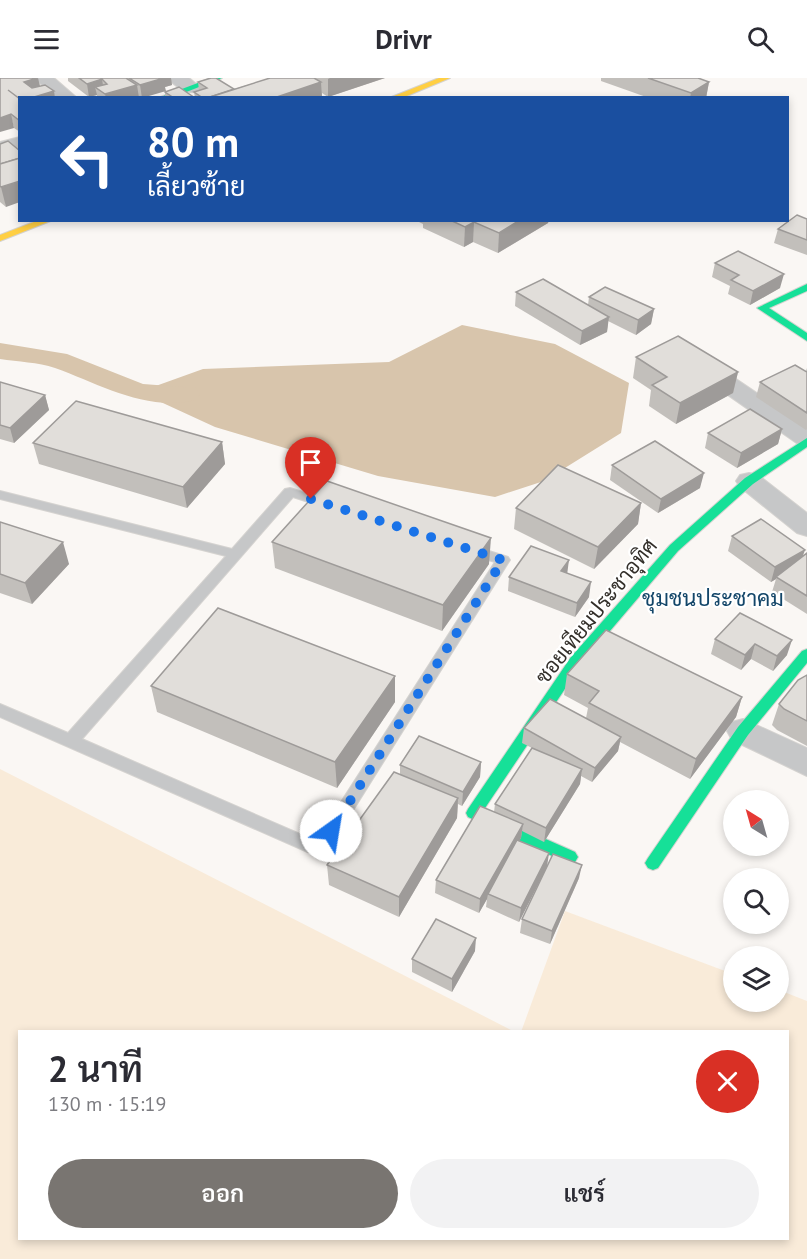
<!DOCTYPE html>
<html lang="th">
<head>
<meta charset="utf-8">
<style>
	body { margin:0; font-family:"PT Sans",Sarabun,sans-serif; background:#f2f2f3; color:#2b2b33; height:100vh; display:flex; flex-direction:column; font-size:22px; white-space:nowrap }
	* { box-sizing:border-box; margin:0 }
	p { font-size:20px; color:#7c7c81 }
	.icon { flex:none; width:33px; height:33px; fill:none; stroke:currentColor; stroke-width:2; stroke-linecap:round; stroke-linejoin:round }
	.map { position:relative; flex:1; overflow:hidden }
	.panel { position:absolute; left:18px; top:952px; width:771px; height:210px; display:flex; flex-direction:column; background:#fff; border-radius:0px; box-shadow:0 3px 9px #0003 }
	.panel>* { flex:none }
	.top-card { position:absolute; left:18px; top:18px; width:771px; height:126px; border-radius:0px; box-shadow:0 3px 9px #0003; background:#1a4fa0; color:#fff; overflow:hidden }
	.needle { width:39px; rotate:323deg }
	.tools { position:absolute; left:723px; top:712px; display:grid; gap:12px }
	.tools a { display:grid; place-items:center; width:66px; height:66px; border-radius:50%; background:#fff; box-shadow:0 3px 9px #0003; font-size:30px }
	.pin { position:absolute; display:grid; place-items:center; width:51px; height:51px; color:#fff; margin:-62px -26px; border-radius:50% 50% 50% 0; rotate:-45deg; box-shadow:0 0 6px #0007 }
	.pin .icon { rotate:45deg }
	.me { position:absolute; width:66px; margin:-33px; rotate:32deg; stroke-linejoin:round; filter:drop-shadow(0 0 4px #0008) }
	.turn { display:flex; align-items:center; gap:21px; height:126px; padding:0 30px; font-size:27px }
	.turn .icon { width:78px; height:78px; stroke-width:2.5 }
	.turn b { display:block; font-size:42px; line-height:51px }
	.round { display:grid; place-items:center; flex:none; width:63px; height:63px; border-radius:32px; background:#f2f2f3 }
	.head { display:flex; align-items:center; justify-content:space-between; height:102px; padding:0 30px }
	h1 { font-size:36px; font-weight:600; line-height:45px }
	.cta { display:flex; gap:12px; margin-top:auto; padding:12px 30px }
	.cta a { flex:1; height:69px; border-radius:36px; background:#797571; color:#fff; font-size:24px; font-weight:600; line-height:69px; text-align:center }
	.cta a+a { background:#f2f2f3; color:#2b2b33 }
	header { display:flex; justify-content:space-between; align-items:center; height:78px; padding:0 30px; background:#fff; font-size:27px; font-weight:600 }
	.map>svg:first-child { display:block }
</style>
</head>
<body>
<header><svg class="icon" aria-label="menu" viewBox="0 0 24 24"><path d="M4 6h16M4 12h16M4 18h16"/></svg>Drivr<svg class="icon" aria-label="search" viewBox="0 0 24 24"><circle cx="10" cy="10" r="6"/><path d="M15 15l6 6"/></svg></header>
<div class="map">
<svg width="807" height="1181" viewBox="0 0 807 1181">
	<rect width="100%" height="100%" fill="#faf7f4"/>
	<polygon fill="#f9ebd9" points="0,691 515,954 20,954 20,1161 788,1161 788,954 521,954 565,833 733,896 734,924 778,924 779,912 807,923 807,1181 0,1181"/>
	<polygon fill="#d8c5ac" points="462,247 555,266 629,305 621,355 544,403 495,419 378,398 215,349 139,314 203,291 389,284"/>
	<g fill="none" stroke-linecap="round" stroke-linejoin="round">
		<path fill="#d8c5ac" fill-rule="evenodd" d="M 0,265 L 67,276 L 143,306 L 196,310 L 200,316 L 196,322 C 145,334 100,306 55,290 C 38,284 18,284 0,281 Z"/>
		<defs>
			<polygon id="lane" points="290,410 335,424 337,427 330,431 293,419 82,661 316,763 495,484 465,475 463,472 465,469 470,467 508,479 510,482 508,485 325,777 319,779 0,639 0,626 68,655 226,478 0,421 0,413 232,471 285,411"/>
			<g id="street">
				<polygon points="34,0 54,0 77,20 57,20"/>
				<path d="M 168,0 L 189,0 L 201,10 L 198,14 C 187,16 175,9 168,0 Z"/>
				<polygon points="20,59 20,70 0,76 0,64"/>
				<polygon points="700,280 708,282 807,349 807,369 798,366 692,292 688,287 692,282"/>
				<polygon points="749,395 758,397 807,435 807,458 797,455 740,409 736,403 740,397"/>
				<polygon points="743,641 807,670 807,698 732,662 727,653 732,644"/>
			</g>
			<g id="fast">
				<polygon points="211,0 222,0 171,20 158,20"/>
				<polygon points="807,206 807,213 769,230 807,255 807,263 757,230"/>
				<polygon points="807,360 807,369 753,406 678,473 581,587 483,733 575,774 578,779 575,784 570,785 565,784 468,739 466,735 468,731 571,579 670,467 745,400"/>
				<polygon points="807,571 807,585 748,657 658,790 653,792 648,790 645,785 648,780 738,649 802,573"/>
			</g>
			<g id="slow">
				<polygon points="439,0 450,0 402,20 389,20"/>
				<polygon points="39,142 53,142 0,163 0,157"/>
			</g>
		</defs>
		<use href="#lane" stroke="#d5d3d0" stroke-width="2"/>
		<use href="#street" stroke="#d5d3d0" stroke-width="2"/>
		<use href="#fast" stroke="#d5d3d0" stroke-width="2"/>
		<use href="#slow" stroke="#d5d3d0" stroke-width="2"/>
		<use href="#lane" fill="#c6c7c8" fill-rule="evenodd"/>
		<use href="#street" fill="#c6c7c8" fill-rule="evenodd"/>
		<use href="#fast" fill="#16e098" fill-rule="evenodd"/>
		<use href="#slow" fill="#ffcf43" fill-rule="evenodd"/>
	</g>
	<g fill="#c2bfbb">
		<polygon points="0,0 38,0 40,8 20,20 20,54 14,50"/>
		<polygon points="68,0 171,0 172,7 165,9 144,20 141,20 138,18 139,20 97,20 97,17 89,19 68,3"/>
		<polygon points="270,0 385,0 328,19 322,15 322,20 195,20 194,14 199,12 198,4 234,11"/>
		<polygon points="601,0 698,0 709,4 706,20 649,20 601,3"/>
		<polygon points="165,14 195,20 165,20"/>
		<polygon points="0,66 6,129 0,124"/>
		<polygon points="807,141 807,177 774,165 778,151"/>
		<polygon points="415,142 549,142 548,145 498,175 473,164 464,169 423,150 423,146"/>
		<polygon points="715,185 780,210 750,227 728,216 730,208 712,199"/>
		<polygon points="516,214 588,227 589,219 654,231 651,246 636,257 608,243 607,254 580,267 515,228"/>
		<polygon points="636,279 738,294 733,315 676,346 649,328 651,312 633,300"/>
		<polygon points="807,290 807,351 806,352 756,319 760,304 806,293"/>
		<polygon points="0,304 45,317 49,332 14,365 0,361"/>
		<polygon points="782,351 778,366 737,390 705,370 708,355"/>
		<polygon points="222,364 225,386 187,430 39,386 33,365"/>
		<polygon points="612,387 700,410 658,435 610,402"/>
		<polygon points="641,425 638,446 594,491 514,451 516,430"/>
		<polygon points="0,444 69,486 32,526 0,515"/>
		<polygon points="732,458 802,479 807,475 807,536 772,514 776,501 771,504 728,473"/>
		<polygon points="272,464 489,486 442,553 275,490"/>
		<polygon points="567,495 589,519 575,539 508,513 509,499"/>
		<polygon points="740,535 787,577 773,593 751,581 741,592 711,576 715,561"/>
		<polygon points="567,596 742,619 736,639 690,701 620,664 618,673 592,704 581,698 580,706 544,764 522,753 521,760 519,763 547,789 519,844 486,829 487,821 479,835 435,815 436,802 494,734 495,726 532,670 522,665 524,650 586,640 588,630 564,617"/>
		<polygon points="807,597 807,668 777,652 772,647 779,626"/>
		<polygon points="395,598 395,624 337,710 157,634 151,608"/>
		<polygon points="481,684 480,699 462,728 458,726 457,740 399,839 329,807 327,787 400,696 400,687"/>
		<polygon points="579,800 550,866 520,855 522,841"/>
		<polygon points="475,873 452,914 412,894 412,881"/>
	</g>
	<g fill="#9e9b99">
		<polygon points="38,0 41,13 27,17 24,4"/>
		<polygon points="160,0 171,0 172,7 165,9 166,13 142,20 140,7"/>
		<polygon points="330,0 385,0 328,19 328,1"/>
		<polygon points="102,1 104,14 95,9 97,17 89,19 87,6"/>
		<polygon points="321,4 322,20 274,20"/>
		<polygon points="709,4 706,20 690,20 691,15"/>
		<polygon points="137,7 139,20 106,20 105,16"/>
		<polygon points="54,13 55,20 31,20"/>
		<polygon points="11,36 14,50 0,54 0,40"/>
		<polygon points="20,103 20,124 6,129 1,109"/>
		<polygon points="520,142 549,142 548,145 498,175 499,155"/>
		<polygon points="474,144 473,164 464,169 465,149"/>
		<polygon points="784,196 780,210 750,227 753,213"/>
		<polygon points="654,231 651,246 636,257 638,242"/>
		<polygon points="609,239 607,254 580,267 582,253"/>
		<polygon points="738,294 733,315 676,346 680,325"/>
		<polygon points="45,317 49,332 14,365 10,350"/>
		<polygon points="782,351 778,366 737,390 741,375"/>
		<polygon points="222,364 225,386 187,430 183,409"/>
		<polygon points="704,395 700,410 658,435 661,421"/>
		<polygon points="641,425 638,446 594,491 598,469"/>
		<polygon points="491,460 489,486 442,553 443,527"/>
		<polygon points="63,464 69,486 32,526 25,505"/>
		<polygon points="805,472 800,486 776,499 776,501 771,504 775,489"/>
		<polygon points="569,482 567,497 561,493"/>
		<polygon points="591,504 589,519 575,539 577,525"/>
		<polygon points="792,562 787,577 773,593 777,578"/>
		<polygon points="755,566 751,581 741,592 745,577"/>
		<polygon points="395,598 395,624 337,710 335,684"/>
		<polygon points="742,619 736,639 690,701 696,681"/>
		<polygon points="621,659 618,673 592,704 595,690"/>
		<polygon points="481,684 480,699 462,728 463,714"/>
		<polygon points="582,691 580,706 544,764 546,750"/>
		<polygon points="458,720 457,740 399,839 399,819"/>
		<polygon points="523,746 521,760 489,817 488,816 487,821 479,835 480,821"/>
		<polygon points="549,775 547,789 519,844 521,830"/>
		<polygon points="582,787 579,800 550,866 552,853"/>
		<polygon points="476,860 475,873 452,914 452,901"/>
	</g>
	<g fill="#e1deda" stroke="#9e9b99" stroke-width="1.5">
		<polygon points="0,0 37,0 24,4 32,10 45,7 54,13 31,20 20,20 20,21 8,12 20,21 20,43 11,36 0,40"/>
		<polygon points="79,0 126,0 137,7 105,16 95,9 107,6 102,1 87,6"/>
		<polygon points="129,0 164,0 140,7"/>
		<polygon points="211,0 216,0 234,11 207,20 203,20 194,14 207,10 198,4"/>
		<polygon points="270,0 314,0 321,4 274,20 207,20"/>
		<polygon points="648,0 698,0 709,4 691,15"/>
		<polygon points="179,9 195,20 174,20 165,14"/>
		<polygon points="8,63 20,73 20,80 0,86 0,66"/>
		<polygon points="20,80 20,103 1,109 0,108 0,86"/>
		<polygon points="797,137 807,141 807,162 778,151"/>
		<polygon points="450,142 520,142 499,155 474,144 465,149"/>
		<polygon points="738,173 784,196 753,213 731,202 739,197 715,185"/>
		<polygon points="543,201 609,239 582,253 516,214"/>
		<polygon points="605,209 654,231 638,242 589,219"/>
		<polygon points="678,258 738,294 680,325 652,307 667,299 636,279"/>
		<polygon points="795,287 807,294 807,335 760,304"/>
		<polygon points="0,304 45,317 10,350 0,347"/>
		<polygon points="76,323 222,364 183,409 33,365"/>
		<polygon points="750,331 782,351 741,375 708,355"/>
		<polygon points="655,363 704,395 661,421 612,387"/>
		<polygon points="558,387 641,425 598,469 516,430"/>
		<polygon points="327,403 491,460 443,527 272,464"/>
		<polygon points="761,441 805,472 775,489 732,458"/>
		<polygon points="0,444 63,464 25,505 0,496"/>
		<polygon points="531,468 569,482 561,493 591,504 577,525 509,499"/>
		<polygon points="807,475 807,518 776,499"/>
		<polygon points="218,530 395,598 335,684 151,608"/>
		<polygon points="740,535 792,562 777,578 755,566 745,577 715,561"/>
		<polygon points="606,552 742,619 696,681 589,625 599,613 567,596"/>
		<polygon points="807,597 807,643 784,631 779,626 798,602"/>
		<polygon points="550,621 621,659 595,690 524,650"/>
		<polygon points="419,658 481,684 463,714 400,687"/>
		<polygon points="532,670 582,691 546,750 495,726"/>
		<polygon points="394,694 458,720 399,819 327,787"/>
		<polygon points="480,728 523,746 480,821 436,802"/>
		<polygon points="517,762 549,775 521,830 488,816"/>
		<polygon points="553,776 582,787 552,853 522,841"/>
		<polygon points="436,841 476,860 452,901 412,881"/>
	</g>
	<g fill="none" stroke-linecap="round" stroke-linejoin="round">
		<polyline stroke="#1a73e8" stroke-width="10" stroke-dasharray="0 18" points="311,421 503,482 331,753"/>
	</g>
	<g text-anchor="middle" dominant-baseline="central" stroke-width="4.5" stroke-linejoin="round" paint-order="stroke">
		<g font-size="21" fill="#332f2a" stroke="#fff">
			<text transform="translate(596 533) rotate(-51)">ซอยเทียมประชาอุทิศ</text>
		</g>
		<g font-size="22" fill="#134669" stroke="#fff">
			<text x="713" y="520">ชุมชนประชาคม</text>
		</g>
	</g>
</svg>
<div class="tools">
<a><svg class="needle" viewBox="-14 -14 28 28"><path d="M0-13l5 13h-10z" fill="#e53935"/><path d="M0 13l5-13h-10z" fill="#7c7c81"/></svg></a>
<a><svg class="icon" aria-label="search" viewBox="0 0 24 24"><circle cx="10" cy="10" r="6"/><path d="M15 15l6 6"/></svg></a>
<a><svg class="icon" aria-label="layers" viewBox="0 0 24 24"><path d="M12 4l9 5-9 5-9-5zM3 14l9 5 9-5"/></svg></a>
</div>
<div class="pin" style="left:311px;top:421px;background:#d93025"><svg class="icon" aria-label="arrive" viewBox="0 0 24 24"><path d="M6 21V4h12l-3 4 3 4H6"/></svg></div>
<svg class="me" style="left:331px;top:753px" viewBox="-20 -20 40 40"><circle r="19" fill="#fff"/><path d="M0-13L10 11 0 6-10 11z" fill="#1a73e8"/></svg>
<div class="top-card">
<div class="turn"><svg class="icon" aria-label="left" viewBox="0 0 24 24"><path d="M17 20v-9H6M10 6l-5 5 5 5"/></svg><div><b>80 m</b>เลี้ยวซ้าย</div></div>
</div>
<section class="panel">
<div class="head"><div><h1>2 นาที</h1><p>130 m · 15:19</p></div><a class="round" style="background:#d93025;color:#fff"><svg class="icon" aria-label="close" viewBox="0 0 24 24"><path d="M6 6l12 12M18 6L6 18"/></svg></a></div>
<div class="cta"><a>ออก</a><a>แชร์</a></div>
</section>
</div>
</body>
</html>
